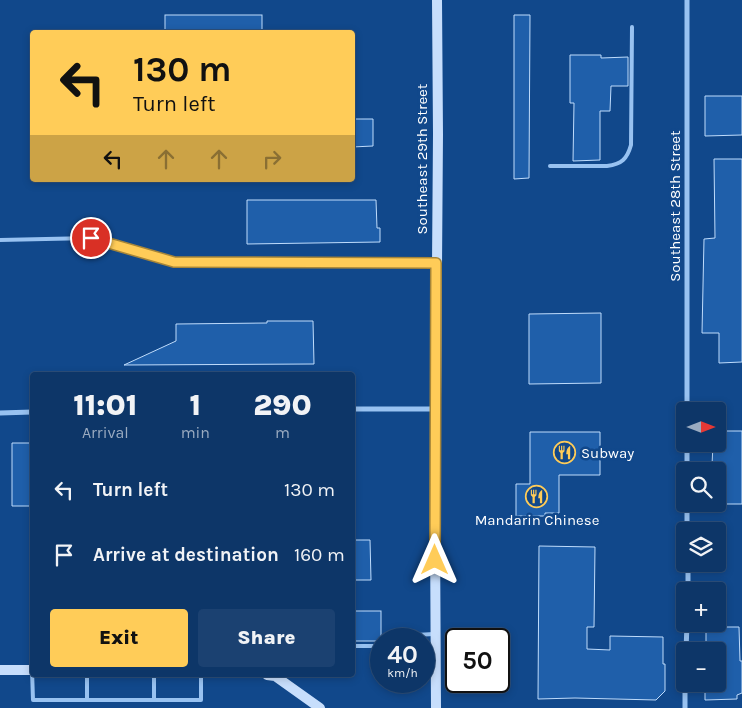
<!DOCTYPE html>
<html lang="en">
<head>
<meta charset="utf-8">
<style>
	body { margin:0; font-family:Karla,sans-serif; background:#1b4171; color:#f1f3f6; height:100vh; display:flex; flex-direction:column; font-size:19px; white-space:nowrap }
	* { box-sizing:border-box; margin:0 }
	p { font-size:16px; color:#9aabc0 }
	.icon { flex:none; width:28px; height:28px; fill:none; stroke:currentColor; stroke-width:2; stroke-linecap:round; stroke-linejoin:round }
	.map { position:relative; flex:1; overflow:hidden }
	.sheet { position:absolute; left:30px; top:372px; width:325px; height:305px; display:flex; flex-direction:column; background:#0d3668; border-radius:5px; box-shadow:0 2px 8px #0003,0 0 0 1px #2d507c }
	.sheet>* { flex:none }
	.hud { position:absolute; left:30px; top:30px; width:325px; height:152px; border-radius:5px; box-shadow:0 2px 8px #0003,0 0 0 1px #2d507c; background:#ffcc58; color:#111; overflow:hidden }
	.needle { width:32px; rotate:90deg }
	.controls { position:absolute; left:676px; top:402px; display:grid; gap:10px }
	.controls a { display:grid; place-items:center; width:50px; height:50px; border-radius:5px; background:#0d3668; box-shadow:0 2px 8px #0003,0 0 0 1px #2d507c; font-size:25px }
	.speed { position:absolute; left:370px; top:628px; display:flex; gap:10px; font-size:25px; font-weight:700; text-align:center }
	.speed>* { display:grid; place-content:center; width:65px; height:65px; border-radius:50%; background:#0d3668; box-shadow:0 2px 8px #0003,0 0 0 1px #2d507c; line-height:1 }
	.speed small { font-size:12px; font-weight:400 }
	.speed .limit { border:2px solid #111; border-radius:8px; background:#fff; color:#111 }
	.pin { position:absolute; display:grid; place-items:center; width:42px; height:42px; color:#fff; margin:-21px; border:2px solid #fff; border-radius:50%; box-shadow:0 1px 5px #0007 }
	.me { position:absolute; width:55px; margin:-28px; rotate:0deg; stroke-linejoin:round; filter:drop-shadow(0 0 4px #0008) }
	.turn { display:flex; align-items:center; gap:18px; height:105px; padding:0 20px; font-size:22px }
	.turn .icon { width:65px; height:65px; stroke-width:2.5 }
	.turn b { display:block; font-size:35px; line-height:42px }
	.lanes { display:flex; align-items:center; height:48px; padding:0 20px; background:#0003; justify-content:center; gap:25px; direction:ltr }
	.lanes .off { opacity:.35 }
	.eta { display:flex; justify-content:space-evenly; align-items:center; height:85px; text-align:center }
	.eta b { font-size:30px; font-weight:800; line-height:35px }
	.cta { display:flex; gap:10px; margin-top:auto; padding:10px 20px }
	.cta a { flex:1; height:58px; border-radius:5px; background:#ffcc58; color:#111; font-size:20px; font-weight:800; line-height:58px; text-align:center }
	.cta a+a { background:#1b4171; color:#f1f3f6 }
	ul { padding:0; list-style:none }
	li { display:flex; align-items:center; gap:15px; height:65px; padding:0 20px }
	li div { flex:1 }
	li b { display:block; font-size:19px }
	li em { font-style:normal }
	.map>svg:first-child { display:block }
</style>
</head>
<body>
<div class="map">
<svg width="742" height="708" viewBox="0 0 742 708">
	<rect width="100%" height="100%" fill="#11488b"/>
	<g fill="#1f5faa" stroke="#bfdcfc">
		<rect x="165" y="15" width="97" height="17"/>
		<polygon points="514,15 530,15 529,178 514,179"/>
		<polygon points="570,55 601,55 601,58 628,57 628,86 611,86 610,111 600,111 600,160 573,161 574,103 570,103"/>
		<polygon points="705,96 742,96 742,135 705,136"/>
		<polygon points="352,119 373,119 373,146 352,147"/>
		<polygon points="714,159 742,159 742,362 719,363 719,333 702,333 704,239 715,238"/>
		<polygon points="247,200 376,200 377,228 380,228 380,242 247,244"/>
		<polygon points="601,313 601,383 529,384 529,314"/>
		<polygon points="267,321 313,321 314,364 124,365 176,341 176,324 267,323"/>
		<polygon points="718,431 742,431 742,504 718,504 718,465 712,465 713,444 718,444"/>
		<polygon points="530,432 600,432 600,475 559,475 559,513 545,513 545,516 516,516 516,484 530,484"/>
		<polygon points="12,443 32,443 32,493 31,493 31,506 12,506"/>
		<polygon points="352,540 370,540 371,580 352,580"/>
		<polygon points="539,546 595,547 594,627 587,627 587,649 610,650 610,636 663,637 663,664 665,664 665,691 656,700 575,698 538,699"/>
		<rect x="352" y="611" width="29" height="30"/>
		<polygon points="706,627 739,627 740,661 742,661 742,693 737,695 737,699 705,700 705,684 718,684 718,651 706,651"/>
	</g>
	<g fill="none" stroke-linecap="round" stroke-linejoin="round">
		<g stroke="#98c2f1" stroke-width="4">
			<path d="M 550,166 L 607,166 C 622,164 627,159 631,145 L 632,27"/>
			<polyline points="0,240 91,238 174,262 436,263"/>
			<polyline points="393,639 397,636 434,634"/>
			<polyline points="352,646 381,646"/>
			<polyline points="32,670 33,700 201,700 201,675"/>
			<polyline points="87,675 87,700"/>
			<polyline points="154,675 154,700"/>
		</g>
		<g stroke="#98c2f1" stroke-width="5">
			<polyline points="687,0 687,411"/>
			<polyline points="352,409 436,409"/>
			<polyline points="0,413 32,412"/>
			<polyline points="687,444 687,471"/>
			<polyline points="687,504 687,531"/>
			<polyline points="688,564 688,591"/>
			<polyline points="686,651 687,624"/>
			<polyline points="685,708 685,684"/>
		</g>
		<g stroke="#c7defc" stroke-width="10">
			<polyline points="0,670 32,670"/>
			<polyline points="267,675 275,676 320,708"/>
			<polyline points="436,708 435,531 438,134 437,0"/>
		</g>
	</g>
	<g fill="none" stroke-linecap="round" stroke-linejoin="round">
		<defs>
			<polyline id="route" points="91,238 174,262 436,263 435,560"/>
		</defs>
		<use href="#route" stroke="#a68539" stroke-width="12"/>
		<use href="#route" stroke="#ffcc58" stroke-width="9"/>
	</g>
	<defs>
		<symbol id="restaurant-ring" viewBox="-11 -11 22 22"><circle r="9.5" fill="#11488b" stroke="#ffcc58" stroke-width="1.5"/><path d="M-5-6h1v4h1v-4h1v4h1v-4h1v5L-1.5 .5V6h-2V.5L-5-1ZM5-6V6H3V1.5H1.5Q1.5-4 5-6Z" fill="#ffcc58"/></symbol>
	</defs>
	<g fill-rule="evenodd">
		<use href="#restaurant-ring" x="552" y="440" width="25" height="25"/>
		<use href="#restaurant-ring" x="524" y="484" width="25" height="25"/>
	</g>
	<g text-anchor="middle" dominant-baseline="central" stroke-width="5" stroke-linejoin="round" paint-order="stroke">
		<g font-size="15" fill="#fff" stroke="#11488b">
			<text transform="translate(422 159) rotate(-90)">Southeast 29th Street</text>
			<text transform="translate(675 206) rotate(-90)">Southeast 28th Street</text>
		</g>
		<g font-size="15" fill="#fff" stroke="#11488b" text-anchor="start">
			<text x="581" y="453">Subway</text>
			<text x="537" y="520" text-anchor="middle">Mandarin Chinese</text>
		</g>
	</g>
</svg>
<div class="controls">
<a><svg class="needle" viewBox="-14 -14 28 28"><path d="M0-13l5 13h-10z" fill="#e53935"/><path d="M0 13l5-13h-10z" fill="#9aabc0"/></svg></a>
<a><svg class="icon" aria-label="search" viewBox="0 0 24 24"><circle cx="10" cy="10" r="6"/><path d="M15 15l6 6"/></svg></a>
<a><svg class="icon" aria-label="layers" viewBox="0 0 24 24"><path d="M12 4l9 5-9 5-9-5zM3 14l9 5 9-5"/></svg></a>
<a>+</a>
<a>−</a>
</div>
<div class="speed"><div>40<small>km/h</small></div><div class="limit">50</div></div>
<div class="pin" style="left:91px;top:238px;background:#d93025"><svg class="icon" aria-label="arrive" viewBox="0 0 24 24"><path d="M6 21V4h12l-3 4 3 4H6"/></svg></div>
<svg class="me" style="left:435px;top:560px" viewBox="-20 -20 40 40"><path d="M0-17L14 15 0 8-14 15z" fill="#ffcc58" stroke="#fff" stroke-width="4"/></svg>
<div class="hud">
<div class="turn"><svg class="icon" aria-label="left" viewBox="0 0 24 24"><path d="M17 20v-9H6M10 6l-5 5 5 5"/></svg><div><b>130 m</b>Turn left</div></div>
<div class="lanes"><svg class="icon" aria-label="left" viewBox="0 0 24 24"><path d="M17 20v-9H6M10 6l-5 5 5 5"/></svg><svg class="icon off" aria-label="ahead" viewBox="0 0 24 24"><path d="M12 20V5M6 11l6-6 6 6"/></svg><svg class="icon off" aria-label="ahead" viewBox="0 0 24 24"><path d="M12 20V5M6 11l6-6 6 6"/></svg><svg class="icon off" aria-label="right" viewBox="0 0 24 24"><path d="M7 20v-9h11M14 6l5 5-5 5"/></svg></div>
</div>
<section class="sheet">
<div class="eta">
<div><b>11:01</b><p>Arrival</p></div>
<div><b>1</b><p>min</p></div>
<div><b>290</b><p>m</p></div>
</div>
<ul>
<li><svg class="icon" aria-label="left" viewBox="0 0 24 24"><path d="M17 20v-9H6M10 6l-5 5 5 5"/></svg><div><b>Turn left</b></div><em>130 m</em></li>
<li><svg class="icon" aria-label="arrive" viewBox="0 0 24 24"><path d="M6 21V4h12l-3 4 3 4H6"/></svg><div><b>Arrive at destination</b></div><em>160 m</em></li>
</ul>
<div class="cta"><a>Exit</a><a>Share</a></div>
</section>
</div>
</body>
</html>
